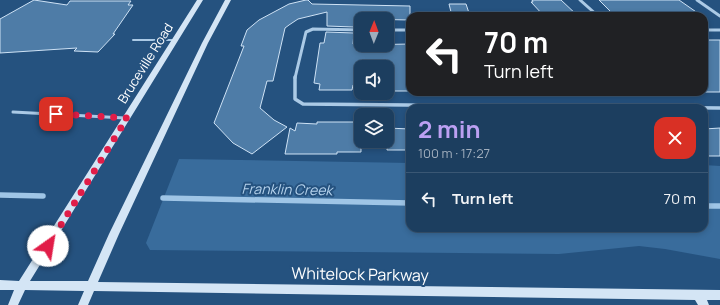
<!DOCTYPE html>
<html lang="en">
<head>
<meta charset="utf-8">
<style>
	body { margin:0; font-family:Manrope,sans-serif; background:#294968; color:#f1f3f6; height:100vh; display:flex; flex-direction:column; font-size:15px; white-space:nowrap }
	* { box-sizing:border-box; margin:0 }
	p { font-size:13px; color:#a0aebd }
	.icon { flex:none; width:22px; height:22px; fill:none; stroke:currentColor; stroke-width:2; stroke-linecap:round; stroke-linejoin:round }
	.map { position:relative; flex:1; overflow:hidden }
	.side { position:absolute; left:406px; top:104px; width:302px; height:128px; display:flex; flex-direction:column; background:#1c3e5f; border-radius:12px; box-shadow:0 2px 6px #0003,0 0 0 1px #3a5774 }
	.side>* { flex:none }
	.top-card { position:absolute; left:406px; top:12px; width:302px; height:84px; border-radius:12px; box-shadow:0 2px 6px #0003,0 0 0 1px #3a5774; background:#202124; color:#fff; overflow:hidden }
	.needle { width:26px; rotate:1deg }
	.fabs { position:absolute; left:354px; top:12px; display:grid; gap:8px }
	.fabs a { display:grid; place-items:center; width:40px; height:40px; border-radius:8px; background:#1c3e5f; box-shadow:0 2px 6px #0003,0 0 0 1px #3a5774; font-size:20px }
	.pin { position:absolute; display:grid; place-items:center; width:34px; height:34px; color:#fff; margin:-17px; border-radius:8px; box-shadow:0 2px 6px #0006 }
	.me { position:absolute; width:44px; margin:-22px; rotate:32deg; stroke-linejoin:round; filter:drop-shadow(0 0 3px #0008) }
	.turn { display:flex; align-items:center; gap:14px; height:84px; padding:0 12px; font-size:18px }
	.turn .icon { width:52px; height:52px; stroke-width:2.5 }
	.turn b { display:block; font-size:28px; line-height:34px }
	.round { display:grid; place-items:center; flex:none; width:42px; height:42px; border-radius:12px; background:#294968 }
	.overview { display:flex; align-items:center; justify-content:space-between; height:68px; padding:0 12px }
	h1 { font-size:24px; font-weight:700; line-height:30px; color:#bca0f2 }
	ul { padding:0; list-style:none }
	li { display:flex; align-items:center; gap:12px; height:52px; padding:0 12px; border-top:1px solid #3a5774 }
	li div { flex:1 }
	li b { display:block; font-size:15px }
	li em { font-style:normal }
	.map>svg:first-child { display:block }
</style>
</head>
<body>
<div class="map">
<svg width="720" height="305" viewBox="0 0 720 305">
	<rect width="100%" height="100%" fill="#25527f"/>
	<polygon fill="#396c9c" points="179,159 410,163 410,228 704,228 704,165 720,166 720,259 665,249 639,246 559,254 150,250 146,243"/>
	<g fill="none" stroke-linecap="round" stroke-linejoin="round">
		<g stroke="#9fc5e6" stroke-width="5.5">
			<polyline points="0,195 43,196"/>
			<polyline points="163,198 410,203"/>
			<polyline points="704,206 720,206"/>
		</g>
	</g>
	<g fill="#4e7ca7" stroke="#cee2f5">
		<polygon points="34,0 67,5 70,1 131,1 128,5 133,5 113,34 115,34 98,52 74,51 77,48 0,53 0,19"/>
		<polygon points="306,0 308,0 312,4 410,6 410,20 361,19 355,20 354,27 327,26 327,12 298,19 289,25 285,28 273,81 267,81 260,108 274,120 287,127 252,154 233,143 214,123 244,46 241,46 247,30 259,20 289,4"/>
		<polygon points="532,0 561,0 578,16 544,16 531,2 533,2"/>
		<polygon points="599,0 679,0 702,16 615,16"/>
		<polygon points="449,4 466,4 470,16 452,16"/>
		<polygon points="326,32 354,33 353,44 358,45 410,44 410,91 387,91 387,60 361,60 361,85 353,85 352,90 319,90 320,84 314,83 320,43 324,43"/>
		<rect x="704" y="40" width="16" height="52"/>
		<polygon points="317,122 361,122 361,152 337,152 337,154 285,154 290,128 295,131 297,123 317,124"/>
		<polygon points="387,128 410,129 410,150 387,150"/>
		<polygon points="720,128 720,156 704,156 704,129"/>
	</g>
	<g fill="none" stroke-linecap="round" stroke-linejoin="round">
		<polyline stroke="#abcae6" stroke-width="2" points="133,40 174,40"/>
		<polyline stroke="#abcae6" stroke-width="3" points="13,112 125,118"/>
		<g stroke="#abcae6" stroke-width="3">
			<polyline points="580,0 598,16"/>
			<polyline points="697,0 720,16"/>
			<polyline points="387,30 410,30"/>
			<polyline points="704,30 720,30"/>
			<polyline points="295,78 306,32 313,29 361,30"/>
		</g>
		<polyline stroke="#abcae6" stroke-width="3.5" points="295,77 295,99 303,104 720,108"/>
		<polygon fill="#d4e5f5" fill-rule="evenodd" points="197,0 203,0 30,281 88,281 109,234 202,43 225,0 231,0 208,43 119,234 98,282 720,290 720,300 707,300 709,305 698,305 695,300 94,291 88,305 78,305 84,291 25,290 18,305 8,305 14,290 0,290 0,280 19,281"/>
	</g>
	<g fill="none" stroke-linecap="round" stroke-linejoin="round">
		<polyline stroke="#e11d48" stroke-width="7" stroke-dasharray="0 12.6" points="48,246 127,118 56,114"/>
	</g>
	<g text-anchor="middle" dominant-baseline="central" stroke-width="4" stroke-linejoin="round" paint-order="stroke">
		<g font-size="13" fill="#fff" stroke="#25527f">
			<text transform="translate(145 63) rotate(-58)">Bruceville Road</text>
		</g>
		<g font-size="14" font-style="italic" fill="#b6d3ed" stroke="#25527f">
			<text transform="translate(287 189) rotate(1)">Franklin Creek</text>
		</g>
		<g font-size="16" fill="#fff" stroke="#25527f">
			<text transform="translate(360 274) rotate(1)">Whitelock Parkway</text>
		</g>
	</g>
</svg>
<div class="fabs">
<a><svg class="needle" viewBox="-14 -14 28 28"><path d="M0-13l5 13h-10z" fill="#e53935"/><path d="M0 13l5-13h-10z" fill="#a0aebd"/></svg></a>
<a><svg class="icon" aria-label="sound" viewBox="0 0 24 24"><path d="M4 9h4l5-4v14l-5-4H4zM17 9q2 3 0 6"/></svg></a>
<a><svg class="icon" aria-label="layers" viewBox="0 0 24 24"><path d="M12 4l9 5-9 5-9-5zM3 14l9 5 9-5"/></svg></a>
</div>
<div class="pin" style="left:56px;top:114px;background:#d93025"><svg class="icon" aria-label="arrive" viewBox="0 0 24 24"><path d="M6 21V4h12l-3 4 3 4H6"/></svg></div>
<svg class="me" style="left:48px;top:246px" viewBox="-20 -20 40 40"><circle r="19" fill="#fff"/><path d="M0-13L10 11 0 6-10 11z" fill="#e11d48"/></svg>
<div class="top-card">
<div class="turn"><svg class="icon" aria-label="left" viewBox="0 0 24 24"><path d="M17 20v-9H6M10 6l-5 5 5 5"/></svg><div><b>70 m</b>Turn left</div></div>
</div>
<section class="side">
<div class="overview"><div><h1>2 min</h1><p>100 m · 17:27</p></div><a class="round" style="background:#d93025;color:#fff"><svg class="icon" aria-label="close" viewBox="0 0 24 24"><path d="M6 6l12 12M18 6L6 18"/></svg></a></div>
<ul>
<li><svg class="icon" aria-label="left" viewBox="0 0 24 24"><path d="M17 20v-9H6M10 6l-5 5 5 5"/></svg><div><b>Turn left</b></div><em>70 m</em></li>
</ul>
</section>
</div>
</body>
</html>
